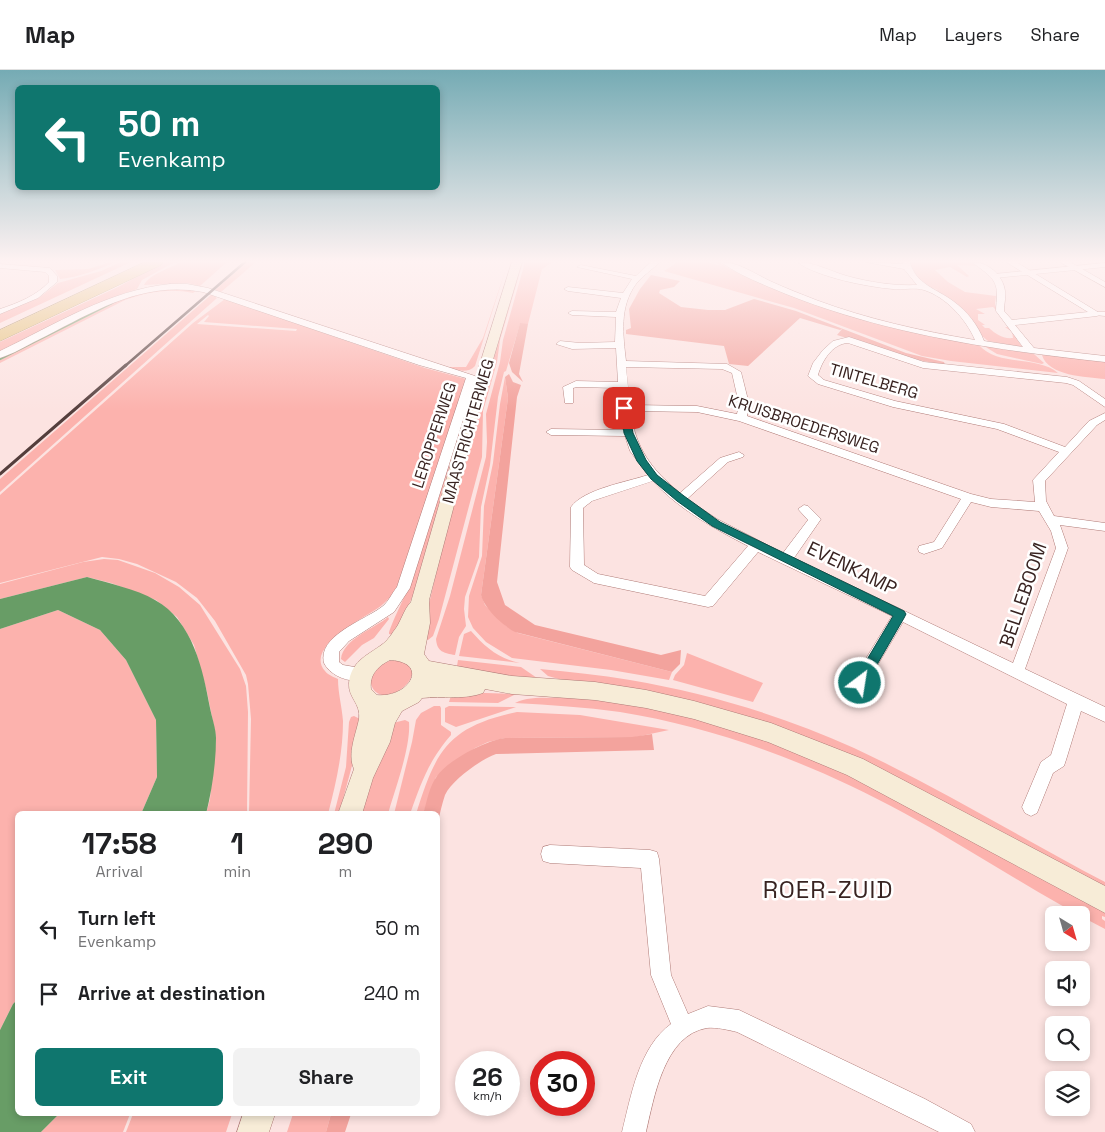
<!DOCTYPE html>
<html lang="en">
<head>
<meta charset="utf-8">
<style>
	body { margin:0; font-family:"Space Grotesk",sans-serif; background:#f2f2f2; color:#202124; height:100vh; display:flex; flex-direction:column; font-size:19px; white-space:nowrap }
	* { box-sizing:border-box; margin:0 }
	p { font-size:16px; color:#757577 }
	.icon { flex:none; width:28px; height:28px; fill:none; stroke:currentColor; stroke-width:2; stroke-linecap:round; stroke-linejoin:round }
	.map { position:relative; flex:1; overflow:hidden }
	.drawer { position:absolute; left:15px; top:741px; width:425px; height:305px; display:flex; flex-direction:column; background:#fff; border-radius:8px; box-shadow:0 2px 8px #0003 }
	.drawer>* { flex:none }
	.top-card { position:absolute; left:15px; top:15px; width:425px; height:105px; border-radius:8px; box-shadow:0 2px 8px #0003; background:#0f766e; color:#fff; overflow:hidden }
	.needle { width:32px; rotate:143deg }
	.tools { position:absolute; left:1045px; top:836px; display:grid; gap:10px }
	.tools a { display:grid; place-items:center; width:45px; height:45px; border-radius:8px; background:#fff; box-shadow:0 2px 8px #0003; font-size:25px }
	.speed { position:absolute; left:455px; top:981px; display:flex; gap:10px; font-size:25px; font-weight:700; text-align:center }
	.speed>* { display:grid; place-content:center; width:65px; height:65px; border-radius:50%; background:#fff; box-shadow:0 2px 8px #0003; line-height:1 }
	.speed small { font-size:12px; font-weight:400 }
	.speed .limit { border:8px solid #d22; background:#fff; color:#111 }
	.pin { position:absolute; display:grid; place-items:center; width:42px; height:42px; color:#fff; margin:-21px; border-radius:10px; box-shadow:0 2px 8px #0006 }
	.me { position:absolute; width:55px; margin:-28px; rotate:31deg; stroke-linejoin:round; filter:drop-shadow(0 0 4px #0008) }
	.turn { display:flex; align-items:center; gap:18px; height:105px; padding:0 20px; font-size:22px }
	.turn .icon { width:65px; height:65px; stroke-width:2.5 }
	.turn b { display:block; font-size:35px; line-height:42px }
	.eta { display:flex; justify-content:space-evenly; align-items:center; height:85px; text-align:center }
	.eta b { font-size:30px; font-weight:600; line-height:35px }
	.cta { display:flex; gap:10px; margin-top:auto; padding:10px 20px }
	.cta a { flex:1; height:58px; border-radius:8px; background:#0f766e; color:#fff; font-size:20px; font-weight:600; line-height:58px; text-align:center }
	.cta a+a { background:#f2f2f2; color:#202124 }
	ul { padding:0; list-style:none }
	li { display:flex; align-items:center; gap:15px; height:65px; padding:0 20px }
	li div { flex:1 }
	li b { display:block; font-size:19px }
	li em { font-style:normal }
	header { display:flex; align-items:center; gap:30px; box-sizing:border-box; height:70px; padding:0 25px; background:#fff; border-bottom:1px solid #e0e0e0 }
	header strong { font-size:24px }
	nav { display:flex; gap:28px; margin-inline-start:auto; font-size:18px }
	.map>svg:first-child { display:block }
</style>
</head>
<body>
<header>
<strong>Map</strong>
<nav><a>Map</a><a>Layers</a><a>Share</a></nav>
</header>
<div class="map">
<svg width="1105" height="1062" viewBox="0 0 1105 1062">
	<rect width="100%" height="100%" fill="#fce3e1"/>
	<g fill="#fcb2ad" fill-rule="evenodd">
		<path d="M 111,192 L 115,192 C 98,200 79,207 60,209 L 55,200 L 88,199 Z"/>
		<polygon points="121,192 131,192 0,253 0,244 40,227 58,213 101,201"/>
		<polygon points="164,192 175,192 142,210 137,219 108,229 0,281 0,272 118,217"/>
		<path d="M 181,192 L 227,192 L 200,216 L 187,213 L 144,215 C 151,203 169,199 181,192 Z"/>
		<polygon points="247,192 256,192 221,222 215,220"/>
		<path d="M 508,192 L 475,296 C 468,304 455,300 445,297 L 466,297 L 483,268 Z"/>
		<path d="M 512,192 C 490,265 466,337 445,411 C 430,463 423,518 393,565 L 389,564 C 388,560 407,522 410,514 Z"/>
		<polygon points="521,192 523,192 500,270 497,292 483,341 482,387 439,549 433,566 428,570 421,568 459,406"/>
		<path d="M 525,192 L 553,192 L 542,199 L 528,254 L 520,254 L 506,301 L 504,302 L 498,327 L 490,395 L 481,437 L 479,487 L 465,527 L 464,539 L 466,556 L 459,567 L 455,585 C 444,583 437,582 436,569 L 450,526 L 486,387 L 487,372 L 486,344 L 500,292 L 503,270 Z"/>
		<path d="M 678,192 L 705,192 L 723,196 L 714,192 L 721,192 L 721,194 L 734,201 L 855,247 L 979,275 C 998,297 1037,285 1058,303 L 951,291 L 922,286 L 794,238 L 664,201 Z"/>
		<path d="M 910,192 L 974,192 L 980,196 L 957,195 L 969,206 L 967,207 L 950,197 L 935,200 L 948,212 L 965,222 L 996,226 L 995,234 L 997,241 L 993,237 L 976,239 L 985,244 L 978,244 L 978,250 L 985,255 L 982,255 L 985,258 L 989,258 C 996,264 1002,269 1013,268 L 1012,262 L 1005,257 L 1010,257 L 1022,277 L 988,271 L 982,266 L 967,245 L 934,220 L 938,219 C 924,220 914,204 910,192 Z"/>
		<path d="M 172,218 L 197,220 L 193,223 C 169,218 148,222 125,230 L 0,293 L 0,287 L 129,225 Z"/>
		<polygon points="212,224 217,228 0,422 0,409"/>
		<path d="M 225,229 L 425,298 L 466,309 L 397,517 C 393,524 388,530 382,535 C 369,546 303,576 325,601 C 328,605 334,607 338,609 C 338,623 342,637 343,651 C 343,683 336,713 328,744 L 249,744 L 251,649 L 248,614 L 246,605 L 215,551 L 197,528 L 176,512 L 137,494 L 119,489 L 102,487 L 0,513 L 0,425 L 193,253 ZM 208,245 L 209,246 L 204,252 L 297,259 L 296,261 L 197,254 Z"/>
		<polygon points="984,276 1034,284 1044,293 1042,294 997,284"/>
		<path d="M 1042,285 L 1105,291 L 1105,309 C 1086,307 1048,306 1042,285 Z"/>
		<polygon points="505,307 508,328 481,525 485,535 506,556 518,563 672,602 669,610 611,600 512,588 486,572 473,558 468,547 469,526 482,486 484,436 493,393 500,334"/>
		<polygon points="104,489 118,490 155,503 179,517 200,535 240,599 246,616 248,642 247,744 206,744 210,729 216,667 207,622 194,575 177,547 156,530 111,513 87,507 0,529 0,514 83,492"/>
		<polygon points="58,540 100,560 126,590 156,650 157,707 141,744 18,744 17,930 13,934 0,960 0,559"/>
		<path d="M 388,547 L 389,549 L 374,568 L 362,575 L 345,592 L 341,589 C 343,569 374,559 388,547 Z"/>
		<path d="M 471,561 C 485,577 499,589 520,593 L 459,586 L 464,564 Z"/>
		<polygon points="687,583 763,613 753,632 673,610 675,605 684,595"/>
		<path d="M 394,590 C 444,596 375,652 370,609 C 376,598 381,592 394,590 Z"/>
		<polygon points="458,590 521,597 537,608 456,602"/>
		<path d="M 540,599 C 570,602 600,605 630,610 C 707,623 783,646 854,678 C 940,718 1021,768 1105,812 L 1105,822 L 854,691 L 548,606 Z"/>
		<polygon points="452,622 516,624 498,633 449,632"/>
		<path d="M 566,627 L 640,635 L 739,660 L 848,702 L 1105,839 L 1105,847 L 1102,846 L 1102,849 L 1105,851 L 1105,859 C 1038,825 972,780 904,743 C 816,695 719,658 620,642 C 585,637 550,635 515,633 C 530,625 549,629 566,627 Z"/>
		<path d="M 434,636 L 440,636 L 441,638 L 441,655 L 451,662 L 451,665 C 428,692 422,711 410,744 L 394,744 L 412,672 L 416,650 L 421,643 Z"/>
		<polygon points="449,636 516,637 456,657 445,652 445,638"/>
		<path d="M 517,642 L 580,645 L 669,660 L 636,667 L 505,668 L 488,672 L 475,678 L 436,707 L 423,744 L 416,744 C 436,680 448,657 517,642 Z"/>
		<polygon points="354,646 364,651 339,744 334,744 346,697 349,652 351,647"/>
		<path d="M 405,650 L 409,652 C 411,677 395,719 388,744 L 360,744 L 389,654 Z"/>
		<polygon points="59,1044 130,1044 123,1062 41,1062"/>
		<polygon points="133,1044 232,1044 226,1062 126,1062"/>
		<polygon points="293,1044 331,1044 326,1062 287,1062"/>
	</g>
	<g fill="#f3a39d">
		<polygon points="651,205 680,211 674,217 660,220 659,223 681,237 708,240 725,240 754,229 796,241 906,283 944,292 945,295 918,290 837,265 842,259 840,260 800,248 748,296 729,294 724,276 626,264 626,260 631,258 629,239 640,219"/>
		<polygon points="520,253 528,254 519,304 523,312 512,302 509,293"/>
		<path d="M 509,304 L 513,312 L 521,315 L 517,327 L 497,512 L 505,535 L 535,555 L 661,585 L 681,580 L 680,594 L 672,602 L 515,562 C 503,556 484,538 481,525 L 508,328 L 505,307 Z"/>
		<path d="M 652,664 L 654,680 L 496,684 C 480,690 452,710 445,725 C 442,734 440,743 438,752 L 438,744 L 423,744 C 427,731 429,717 437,706 C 447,691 486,670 505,668 L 632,667 Z"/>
		<polygon points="331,1044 351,1044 345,1062 326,1062"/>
	</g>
	<g fill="#689d66">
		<path d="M 87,507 C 108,513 136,519 155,530 C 193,551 203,600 210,638 C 212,648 216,659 216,668 C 216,693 212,720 206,744 L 141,744 L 157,707 L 156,650 L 126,590 L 100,560 L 58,540 L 0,559 L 0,529 Z"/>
		<polygon points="17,930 18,1044 59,1044 41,1062 0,1062 0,960 13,934"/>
	</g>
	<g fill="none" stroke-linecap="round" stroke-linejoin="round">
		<polyline stroke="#689d66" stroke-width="2.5" points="0,289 112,233"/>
		<defs>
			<g id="pedestrian">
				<polygon points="1105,193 1105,197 995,208 992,206 995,204"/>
				<polygon points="1097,242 1105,242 1105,246 1095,245 1094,244"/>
			</g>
			<g id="minor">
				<path d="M 651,192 L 660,192 C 652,200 643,205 636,214 C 619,237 623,265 626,291 L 727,294 L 741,302 L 749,334 L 747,346 L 971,424 L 991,429 L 1035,432 L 1033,410 L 1059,382 L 997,359 L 893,337 L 818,314 L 808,306 L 813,293 L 823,280 L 833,271 L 849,267 L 924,292 L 1067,307 L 1079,311 L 1105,329 L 1105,337 L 1073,315 L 1066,313 L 923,298 L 848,273 C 832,274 822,291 818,305 L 824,310 L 895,331 L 1004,354 L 1065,377 L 1089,351 L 1105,343 L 1105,350 L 1097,355 L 1045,411 L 1046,431 L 1054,446 L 1105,453 L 1105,461 L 1060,455 L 1068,478 L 1025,599 L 1105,637 L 1105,652 L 1081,641 L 1066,690 L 1064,696 L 1053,703 L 1037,743 L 1031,746 L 1025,743 L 1022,737 L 1041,692 L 1051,685 L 1067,634 L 903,552 L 864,618 L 859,620 L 854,618 L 851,613 L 854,608 L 892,546 L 758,482 L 713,536 L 708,537 L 594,513 L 572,500 L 570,497 L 571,437 C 584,419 627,412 648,405 L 630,381 L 625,366 L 551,365 L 546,362 L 551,359 L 623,360 L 619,338 L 618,318 L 577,317 L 573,318 L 573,333 L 565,333 L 563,317 L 576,311 L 618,312 L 616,278 L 572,279 L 556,274 L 560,271 L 580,273 L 615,272 L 616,247 L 572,245 L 568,243 L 572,241 L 616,242 L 621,228 L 568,221 L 564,219 L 568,217 L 623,223 L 632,209 L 577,197 L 581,195 L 636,206 ZM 626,297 L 722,299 L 732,303 L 739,334 L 737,344 L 697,336 L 630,335 ZM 630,341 L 697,342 L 739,351 L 961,429 L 934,472 L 919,476 L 918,479 L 919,482 L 924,484 L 942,478 L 971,432 L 991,437 L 1039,441 L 1051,461 L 1056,478 L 1013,593 L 794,488 L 821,449 L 808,436 L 804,435 L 798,439 L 808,450 L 783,483 L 717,449 L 687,429 L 728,392 L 743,387 L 744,385 L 739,382 L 720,388 L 680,423 C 651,399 636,379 630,341 ZM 653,411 C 678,439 715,459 748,476 L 705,526 L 598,504 L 584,495 L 583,438 L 592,431 Z"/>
				<path d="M 721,192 C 739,192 755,204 770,211 C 785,218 801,224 816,230 C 867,249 921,261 975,270 C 966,249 946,227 924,220 C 916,217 902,220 893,219 C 868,217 817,207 797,192 C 814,192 830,201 847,206 C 869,212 893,216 917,215 L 904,199 L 865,192 L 903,194 L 902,192 L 910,192 C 915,214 937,219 953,231 C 967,241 978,255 984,271 L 1023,277 L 996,241 C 996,235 997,230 997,224 C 997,207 984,202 972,192 C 988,192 1003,205 1005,221 C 1006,228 1004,234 1004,241 L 1012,250 L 1088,242 L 1006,192 L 1016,192 L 1101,244 L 1097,246 L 1015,255 L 1034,278 L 1105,286 L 1105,292 C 996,280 889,265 786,224 C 767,216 738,205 721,192 Z"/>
				<polygon points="1060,192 1070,192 1105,212 1105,217"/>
				<path d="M 0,194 L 50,198 L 57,206 L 57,212 L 38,228 L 0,244 L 0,239 C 18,233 36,226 49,212 L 49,206 L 45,202 L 0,198 Z"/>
				<path d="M 170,214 L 187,214 L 208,218 L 475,306 L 476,309 L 410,518 L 394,542 L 349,571 L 339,582 L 339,592 L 343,595 L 366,599 L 369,604 L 366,609 C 352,614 331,607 324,593 C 317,565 366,550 383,536 C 389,531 392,523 397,517 L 466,308 L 419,295 L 203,222 C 141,210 92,243 38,270 C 26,276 13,284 0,288 L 0,281 C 54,255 109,220 170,214 Z"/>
				<path d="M 550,775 L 650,780 L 657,782 L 659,789 L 671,905 L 688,944 L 708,936 L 739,940 L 925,1029 L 971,1054 L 975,1062 L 939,1062 L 737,962 C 728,960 717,957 707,958 C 664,965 654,1028 646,1062 L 622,1062 C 631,1026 639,977 671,954 L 651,905 L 641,798 L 550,793 L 543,791 L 541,784 L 543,777 Z"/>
			</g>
			<g id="secondary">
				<path d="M 512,192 L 522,192 L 489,303 L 429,530 L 430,553 L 424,584 L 429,591 L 512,606 L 595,612 L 646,620 L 694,631 L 771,653 L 863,689 L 1105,816 L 1105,843 L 847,705 L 768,672 L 694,649 L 646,638 L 595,630 L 512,624 L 485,619 L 483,623 C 465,630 442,626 422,628 L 419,632 L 402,641 L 395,653 L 390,672 L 373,708 L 362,744 L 338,744 L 354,699 C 347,684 356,664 359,649 C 361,633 348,628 349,613 C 351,592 366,586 380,576 C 385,573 390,567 393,562 C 401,553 403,540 411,532 L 477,303 ZM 390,590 C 430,592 410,628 377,625 L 371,619 C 369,605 378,596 390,590 Z"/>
				<polygon points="243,1044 275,1044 269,1062 237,1062"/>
			</g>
			<polygon id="motorway" points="145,192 163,192 161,195 0,271 0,260"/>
		</defs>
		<use href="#pedestrian" stroke="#b07b77" stroke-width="1"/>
		<use href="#minor" stroke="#b07b77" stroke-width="1"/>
		<use href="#secondary" stroke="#b07b77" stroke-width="1"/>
		<use href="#motorway" stroke="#a88a5a" stroke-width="1"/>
		<use href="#pedestrian" fill="#fff" fill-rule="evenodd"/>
		<use href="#minor" fill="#fff" fill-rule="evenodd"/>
		<use href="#secondary" fill="#f7ecd7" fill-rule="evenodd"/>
		<use href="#motorway" fill="#e4c179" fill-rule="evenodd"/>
		<polyline stroke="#543e3c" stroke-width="2.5" points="125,296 245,192"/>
		<polyline stroke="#543e3c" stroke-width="3" points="0,404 126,295"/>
	</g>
	<linearGradient id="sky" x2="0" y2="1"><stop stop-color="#75abb4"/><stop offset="0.56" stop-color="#fef2f2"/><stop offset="1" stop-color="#fef2f2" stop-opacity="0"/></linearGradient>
	<rect width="1105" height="341" fill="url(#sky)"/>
	<polygon fill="#0f766e" stroke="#0a4d48" points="621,336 628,338 633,363 646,390 657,405 684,426 720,452 904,541 906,544 904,548 864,617 860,619 855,617 853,613 893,546 712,456 677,431 651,409 637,391 624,363"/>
	<g text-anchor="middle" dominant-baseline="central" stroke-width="5" stroke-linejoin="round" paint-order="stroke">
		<g font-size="16" fill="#382321" stroke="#fff">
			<text transform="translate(874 311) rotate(16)">TINTELBERG</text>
			<text transform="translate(804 354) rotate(18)">KRUISBROEDERSWEG</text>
			<text transform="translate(468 361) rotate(-74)">MAASTRICHTERWEG</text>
			<text transform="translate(434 365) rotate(-72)">LEROPPERWEG</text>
		</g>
		<g font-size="19" fill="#382321" stroke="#fff">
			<text transform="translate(852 498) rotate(26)">EVENKAMP</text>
			<text transform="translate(1023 525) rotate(-71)">BELLEBOOM</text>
		</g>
		<g font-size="24" letter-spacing="1" fill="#382321" stroke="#fff">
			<text x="828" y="819">ROER-ZUID</text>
		</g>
	</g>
</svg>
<div class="tools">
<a><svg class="needle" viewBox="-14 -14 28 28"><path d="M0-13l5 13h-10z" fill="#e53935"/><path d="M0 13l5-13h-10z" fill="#757577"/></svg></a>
<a><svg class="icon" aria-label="sound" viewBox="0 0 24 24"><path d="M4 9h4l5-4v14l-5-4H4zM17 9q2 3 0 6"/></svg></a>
<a><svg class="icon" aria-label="search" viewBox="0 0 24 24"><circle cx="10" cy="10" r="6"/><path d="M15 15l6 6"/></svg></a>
<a><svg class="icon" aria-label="layers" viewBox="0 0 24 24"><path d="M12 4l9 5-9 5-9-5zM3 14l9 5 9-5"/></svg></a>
</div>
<div class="speed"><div>26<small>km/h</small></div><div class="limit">30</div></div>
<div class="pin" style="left:624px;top:338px;background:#d93025"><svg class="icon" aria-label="arrive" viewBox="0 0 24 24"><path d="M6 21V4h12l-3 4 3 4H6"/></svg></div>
<svg class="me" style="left:860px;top:613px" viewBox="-20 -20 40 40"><circle r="17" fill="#0f766e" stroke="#fff" stroke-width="3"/><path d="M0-11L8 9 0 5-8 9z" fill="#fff"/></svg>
<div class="top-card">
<div class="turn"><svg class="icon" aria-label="left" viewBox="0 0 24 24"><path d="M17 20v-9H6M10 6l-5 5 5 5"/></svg><div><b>50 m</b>Evenkamp</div></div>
</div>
<section class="drawer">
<div class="eta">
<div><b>17:58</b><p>Arrival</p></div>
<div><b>1</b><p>min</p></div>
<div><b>290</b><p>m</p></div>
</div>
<ul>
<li><svg class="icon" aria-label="left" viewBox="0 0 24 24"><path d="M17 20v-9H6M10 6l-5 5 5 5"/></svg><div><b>Turn left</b><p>Evenkamp</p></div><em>50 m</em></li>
<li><svg class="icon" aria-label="arrive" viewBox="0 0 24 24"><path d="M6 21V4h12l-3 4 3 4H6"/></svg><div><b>Arrive at destination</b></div><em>240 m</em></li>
</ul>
<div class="cta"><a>Exit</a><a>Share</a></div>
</section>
</div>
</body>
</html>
